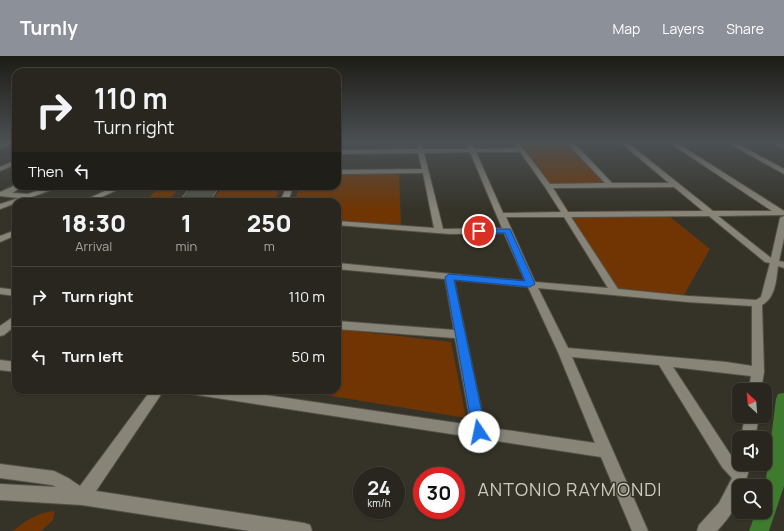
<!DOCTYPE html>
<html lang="en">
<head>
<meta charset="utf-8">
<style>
	body { margin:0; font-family:Manrope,sans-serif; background:#302e27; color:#f1f3f6; height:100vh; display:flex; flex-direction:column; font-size:15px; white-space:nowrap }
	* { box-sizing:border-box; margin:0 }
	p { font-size:13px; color:#a5a5a4 }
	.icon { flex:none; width:22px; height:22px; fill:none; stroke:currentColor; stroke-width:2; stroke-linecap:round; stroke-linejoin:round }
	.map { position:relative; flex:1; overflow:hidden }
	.details { position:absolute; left:12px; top:142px; width:329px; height:196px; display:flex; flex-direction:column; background:#28261e; border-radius:12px; box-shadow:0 1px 3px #0004,0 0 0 1px #44433c }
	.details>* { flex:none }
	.guide { position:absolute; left:12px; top:12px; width:329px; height:122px; border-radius:12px; box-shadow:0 1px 3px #0004,0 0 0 1px #44433c; background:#28261e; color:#f1f3f6; overflow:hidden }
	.needle { width:26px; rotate:334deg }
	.fabs { position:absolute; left:732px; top:327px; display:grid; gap:8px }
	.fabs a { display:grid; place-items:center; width:40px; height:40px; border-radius:8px; background:#28261e; box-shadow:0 1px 3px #0004,0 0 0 1px #44433c; font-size:20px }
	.speed { position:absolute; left:353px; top:411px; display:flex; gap:8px; font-size:20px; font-weight:700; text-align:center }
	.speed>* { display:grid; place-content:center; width:52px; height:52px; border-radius:50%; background:#28261e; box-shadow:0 1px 3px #0004,0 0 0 1px #44433c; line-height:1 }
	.speed small { font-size:10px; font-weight:400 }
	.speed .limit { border:6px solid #d22; background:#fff; color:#111 }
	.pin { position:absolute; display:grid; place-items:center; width:34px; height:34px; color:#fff; margin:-17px; border:2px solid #fff; border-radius:50%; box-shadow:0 1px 4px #0007 }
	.me { position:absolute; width:44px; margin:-22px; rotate:349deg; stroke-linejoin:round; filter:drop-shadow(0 0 3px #0008) }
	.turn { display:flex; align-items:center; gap:14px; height:84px; padding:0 16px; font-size:18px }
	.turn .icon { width:52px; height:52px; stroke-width:2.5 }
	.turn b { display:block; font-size:28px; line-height:34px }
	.then { display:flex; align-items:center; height:38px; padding:0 16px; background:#0003; gap:8px; font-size:15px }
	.eta { display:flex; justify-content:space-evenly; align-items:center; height:68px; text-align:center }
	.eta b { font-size:24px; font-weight:800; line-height:28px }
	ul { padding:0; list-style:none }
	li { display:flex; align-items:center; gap:12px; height:60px; padding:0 16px; border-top:1px solid #44433c }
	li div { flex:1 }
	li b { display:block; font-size:15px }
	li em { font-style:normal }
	header { display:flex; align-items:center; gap:24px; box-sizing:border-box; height:56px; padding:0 20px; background:#8c9099; color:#fff }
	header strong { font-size:19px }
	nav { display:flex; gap:22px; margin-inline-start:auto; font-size:14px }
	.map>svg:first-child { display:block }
</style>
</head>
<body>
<header>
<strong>Turnly</strong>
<nav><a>Map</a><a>Layers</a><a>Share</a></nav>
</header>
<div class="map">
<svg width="784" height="475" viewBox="0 0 784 475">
	<rect width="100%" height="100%" fill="#353328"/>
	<g fill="#703503">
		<polygon points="520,87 567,87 605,127 548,128"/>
		<polygon points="399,117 401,170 337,164 337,146 294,146 300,130 337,130 337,118"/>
		<polygon points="161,130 182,130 168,144 146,144"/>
		<polygon points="223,130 281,130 274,146 211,146"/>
		<polygon points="572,161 670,161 710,193 684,239 611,232"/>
		<polygon points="337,273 451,286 466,362 295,334 337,334"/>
		<path d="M 55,455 L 53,464 L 41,475 L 13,475 C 25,465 38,456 55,455 Z"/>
	</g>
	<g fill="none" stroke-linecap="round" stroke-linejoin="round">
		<polygon fill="#3f7b2f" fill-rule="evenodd" points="784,337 784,430 769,475 749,475 756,456 765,456 765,431 776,343 778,338"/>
	</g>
	<polygon fill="#4f5247" stroke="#717368" points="218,133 210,145 178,146 188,134"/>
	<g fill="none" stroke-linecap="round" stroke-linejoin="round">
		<defs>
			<g id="minor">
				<polygon points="10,87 9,88 0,92 0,88"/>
				<path d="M 416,87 L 422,87 L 423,93 L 469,93 L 466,87 L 472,87 L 474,93 L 517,92 L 513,87 L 519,87 L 550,128 L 605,127 L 567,87 L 574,87 L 612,127 L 669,127 L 621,87 L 628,87 L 713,155 L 772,155 L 670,87 L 677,87 L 784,155 L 784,159 L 718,160 L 771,202 L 780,162 L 784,160 L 784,182 L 779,205 L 784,206 L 784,212 L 778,210 C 776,224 776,241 762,249 L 764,316 L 761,334 L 749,334 L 751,320 L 673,311 L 732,401 L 737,406 L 739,403 L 739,408 L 751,408 L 744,430 L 739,430 C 739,449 730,461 717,475 L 697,475 L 699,469 L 719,447 L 732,422 L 722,411 L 659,309 L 572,301 L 648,475 L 632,475 L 601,401 L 191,338 L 190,334 L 232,334 L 471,369 L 455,282 L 337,273 L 337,265 L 454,274 L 445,223 L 337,213 L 337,207 L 525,225 L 504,177 L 450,178 L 337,169 L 337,165 L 434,172 L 423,117 L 337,118 L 337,114 L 422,113 L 418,97 L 337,98 L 337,94 L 418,93 ZM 470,96 L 502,172 L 443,173 L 424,97 ZM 476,96 L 520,96 L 545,131 L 561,156 L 503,157 ZM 674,131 L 703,155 L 568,156 L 553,132 ZM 709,160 L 765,206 L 770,207 L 761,241 L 756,244 L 688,240 L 618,233 L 571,161 ZM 506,161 L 564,161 L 608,232 L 535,226 ZM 454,224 L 528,231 L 558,296 L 595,387 L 485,371 ZM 538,232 L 688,246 L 752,250 L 752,310 L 726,306 L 568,292 Z"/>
				<polygon points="728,87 736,87 784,113 784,118"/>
				<polygon points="774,87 784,89 784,93"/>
				<polygon points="16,104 16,108 0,115 0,111"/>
				<polygon points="16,129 23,130 12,137 28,138 52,130 61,130 0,153 0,148 19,142 0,140 0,136"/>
				<polygon points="116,130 125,130 91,146 81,146"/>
				<polygon points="287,130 293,130 288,146 280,146"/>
				<polygon points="16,174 16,179 0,186 0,180"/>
				<polygon points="0,232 16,234 16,240 0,238"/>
				<polygon points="16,259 16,269 4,279 0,280 0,270"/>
				<polygon points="0,304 16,306 16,316 0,314"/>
				<polygon points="151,334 164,334 96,435 304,467 310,469 312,475 250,475 82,449 0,444 0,428 56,431 52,429 0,422 0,408 54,415 68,422 80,430"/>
				<polygon points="745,360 759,360 755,382 741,382"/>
			</g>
		</defs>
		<use href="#minor" stroke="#545149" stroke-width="2"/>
		<use href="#minor" fill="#888578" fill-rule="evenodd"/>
	</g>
	<linearGradient id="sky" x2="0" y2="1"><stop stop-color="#1d1c16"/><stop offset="0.56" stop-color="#4b5053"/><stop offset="1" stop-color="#4b5053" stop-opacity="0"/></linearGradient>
	<rect width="784" height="154" fill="url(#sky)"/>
	<polygon fill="#1a73e8" stroke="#114b97" points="476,173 510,173 535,228 530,231 454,224 486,376 484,380 479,382 475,380 473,376 445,221 449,218 525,225 505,177 479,177 475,175"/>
	<g text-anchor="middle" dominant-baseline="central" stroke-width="3" stroke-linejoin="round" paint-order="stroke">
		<g font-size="18" letter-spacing="1" fill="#cdcabd" stroke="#353328">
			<text x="570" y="433">ANTONIO RAYMONDI</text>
		</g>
	</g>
</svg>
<div class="fabs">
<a><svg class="needle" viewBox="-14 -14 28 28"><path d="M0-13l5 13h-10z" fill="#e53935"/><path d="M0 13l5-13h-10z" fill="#a5a5a4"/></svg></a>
<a><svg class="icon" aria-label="sound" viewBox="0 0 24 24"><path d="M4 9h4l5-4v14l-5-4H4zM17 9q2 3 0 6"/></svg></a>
<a><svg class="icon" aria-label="search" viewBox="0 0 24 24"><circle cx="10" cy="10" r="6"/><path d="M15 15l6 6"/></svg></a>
</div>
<div class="speed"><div>24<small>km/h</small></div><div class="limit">30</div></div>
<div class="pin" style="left:479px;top:175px;background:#d93025"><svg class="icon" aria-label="arrive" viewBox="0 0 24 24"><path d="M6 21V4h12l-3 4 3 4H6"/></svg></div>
<svg class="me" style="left:479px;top:376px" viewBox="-20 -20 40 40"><circle r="19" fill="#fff"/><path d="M0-13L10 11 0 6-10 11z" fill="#1a73e8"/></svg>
<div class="guide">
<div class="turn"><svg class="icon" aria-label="right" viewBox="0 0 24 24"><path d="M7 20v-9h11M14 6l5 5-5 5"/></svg><div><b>110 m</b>Turn right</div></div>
<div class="then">Then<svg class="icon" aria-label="left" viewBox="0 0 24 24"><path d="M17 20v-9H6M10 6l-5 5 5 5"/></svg></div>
</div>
<section class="details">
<div class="eta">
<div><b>18:30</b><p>Arrival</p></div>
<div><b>1</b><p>min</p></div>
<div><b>250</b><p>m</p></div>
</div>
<ul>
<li><svg class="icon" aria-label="right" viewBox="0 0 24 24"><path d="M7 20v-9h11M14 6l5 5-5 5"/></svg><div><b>Turn right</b></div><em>110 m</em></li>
<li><svg class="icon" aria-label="left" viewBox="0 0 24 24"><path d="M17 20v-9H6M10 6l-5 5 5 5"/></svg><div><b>Turn left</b></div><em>50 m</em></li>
</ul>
</section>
</div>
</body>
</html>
